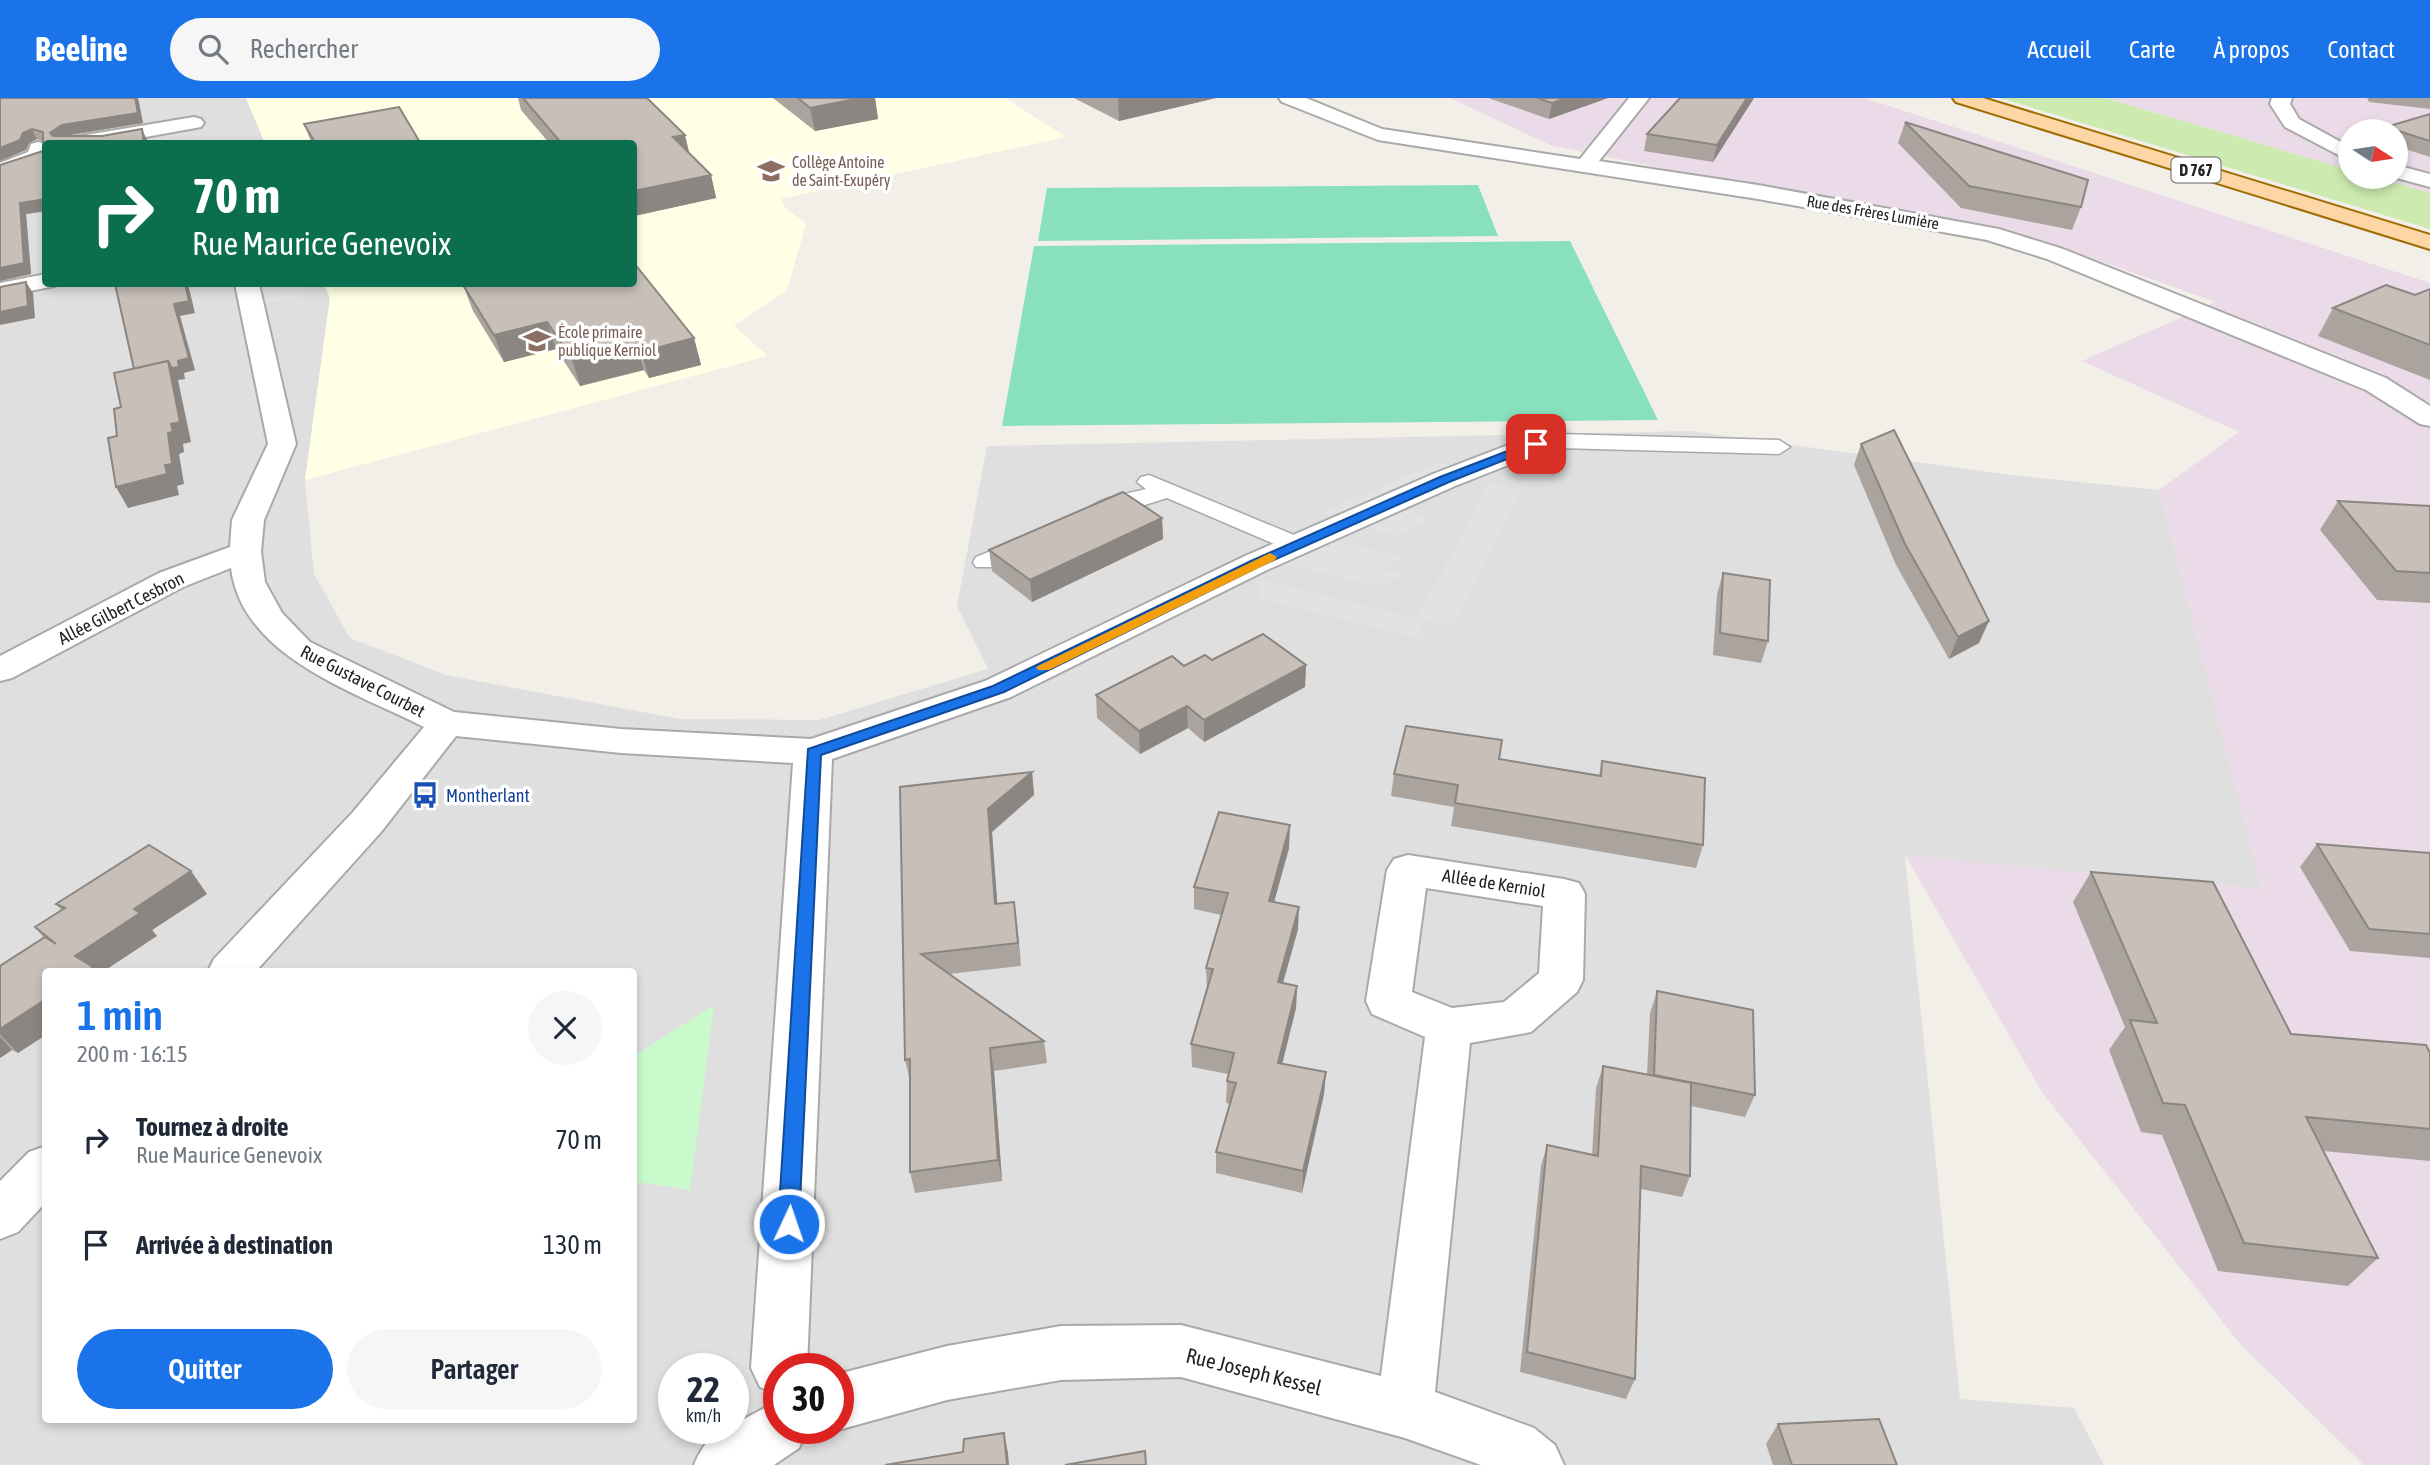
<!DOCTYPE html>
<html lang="fr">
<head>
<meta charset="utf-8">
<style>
	body { margin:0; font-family:"Asap Condensed",sans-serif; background:#f6f6f7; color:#1f2937; height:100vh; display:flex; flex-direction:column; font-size:26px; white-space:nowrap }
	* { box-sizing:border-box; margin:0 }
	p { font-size:23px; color:#747a83 }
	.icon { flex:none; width:38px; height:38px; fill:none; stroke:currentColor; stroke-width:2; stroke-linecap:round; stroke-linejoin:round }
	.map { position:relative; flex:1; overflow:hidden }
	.details { position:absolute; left:42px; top:870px; width:595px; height:455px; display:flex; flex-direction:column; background:#fff; border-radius:7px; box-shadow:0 4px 10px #0003 }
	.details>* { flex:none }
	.guide { position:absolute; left:42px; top:42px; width:595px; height:147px; border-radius:7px; box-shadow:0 4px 10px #0003; background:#0b6e4f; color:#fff; overflow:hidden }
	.needle { width:46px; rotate:102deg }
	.tools { position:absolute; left:2338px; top:21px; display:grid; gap:14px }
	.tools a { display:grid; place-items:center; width:70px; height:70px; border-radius:50%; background:#fff; box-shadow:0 4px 10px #0003; font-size:35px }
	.speed { position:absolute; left:658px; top:1255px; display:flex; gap:14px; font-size:35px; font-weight:700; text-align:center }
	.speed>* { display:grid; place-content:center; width:91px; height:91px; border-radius:50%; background:#fff; box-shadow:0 4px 10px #0003; line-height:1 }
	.speed small { font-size:18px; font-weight:400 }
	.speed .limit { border:10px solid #d22; background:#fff; color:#111 }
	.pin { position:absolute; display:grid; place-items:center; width:60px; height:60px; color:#fff; margin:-30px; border-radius:14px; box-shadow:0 4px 10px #0006 }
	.me { position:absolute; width:77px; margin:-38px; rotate:3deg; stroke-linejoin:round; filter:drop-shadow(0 0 5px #0008) }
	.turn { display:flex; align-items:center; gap:24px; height:147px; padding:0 35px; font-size:32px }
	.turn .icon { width:91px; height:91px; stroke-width:2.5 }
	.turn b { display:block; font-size:49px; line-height:60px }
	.round { display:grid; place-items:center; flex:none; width:74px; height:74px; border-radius:37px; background:#f6f6f7 }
	.head { display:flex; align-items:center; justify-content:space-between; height:119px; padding:0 35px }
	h1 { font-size:42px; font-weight:600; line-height:52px; color:#1a73e8 }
	.button { display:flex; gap:14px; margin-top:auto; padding:14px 35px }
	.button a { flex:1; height:80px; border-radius:42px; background:#1a73e8; color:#fff; font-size:28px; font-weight:600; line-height:80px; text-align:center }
	.button a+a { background:#f6f6f7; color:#1f2937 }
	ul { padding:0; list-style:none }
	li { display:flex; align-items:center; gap:21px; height:105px; padding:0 35px }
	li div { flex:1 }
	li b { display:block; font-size:26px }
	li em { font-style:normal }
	header { display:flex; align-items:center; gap:42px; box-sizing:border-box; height:98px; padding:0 35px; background:#1a73e8; color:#fff }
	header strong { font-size:33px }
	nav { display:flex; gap:38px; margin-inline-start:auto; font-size:24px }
	.search { width:490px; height:63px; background:#f6f6f7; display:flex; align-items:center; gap:18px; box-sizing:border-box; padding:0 24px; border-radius:38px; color:#747a83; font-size:26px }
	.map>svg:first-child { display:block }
</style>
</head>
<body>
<header>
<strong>Beeline</strong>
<div class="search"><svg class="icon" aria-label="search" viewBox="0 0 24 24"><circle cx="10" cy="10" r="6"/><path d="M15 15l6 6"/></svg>Rechercher</div>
<nav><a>Accueil</a><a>Carte</a><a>À propos</a><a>Contact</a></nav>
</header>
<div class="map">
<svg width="2430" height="1367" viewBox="0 0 2430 1367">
	<rect width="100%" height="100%" fill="#f2efe9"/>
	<path fill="#e0dfdf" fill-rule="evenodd" d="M 0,0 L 246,0 L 265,45 L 46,46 L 46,186 L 324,186 L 330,200 L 305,382 L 314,476 L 350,540 L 446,577 L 680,621 L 819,622 L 988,571 L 957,508 L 987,348 L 1691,333 L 2011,377 L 2159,392 L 2262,791 L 1905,758 L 1960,1301 L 2074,1310 L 2104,1367 L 0,1367 ZM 46,873 L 634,873 L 634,1321 L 46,1321 ZM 674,1270 L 733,1270 L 733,1330 L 674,1330 ZM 779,1270 L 838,1270 L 838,1330 L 779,1330 Z"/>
	<g fill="#ebdbe8">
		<polygon points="1450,0 1865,0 2430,185 2430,1367 2364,1367 2241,1247 2042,994 1905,757 2261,791 2159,392 2239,334 2082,263 2216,204 2009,131 1753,89 1550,47"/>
		<polygon points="2105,0 2430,0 2430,95 2375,79 2396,79 2396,33 2350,33 2350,72"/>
	</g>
	<polygon fill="#ffffe5" points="246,0 1005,0 1066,39 781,101 785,109 806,126 787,192 734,228 768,258 305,382 330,200 324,186 634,186 634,46 265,45"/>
	<polygon fill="#cdebb0" points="2000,0 2105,0 2350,72 2350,79 2375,79 2430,95 2430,131"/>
	<polygon fill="#c8facc" points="714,907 690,1092 637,1084 634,1080 634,958"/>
	<g fill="#88e0be">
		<polygon points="1478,87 1498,138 1038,143 1047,90"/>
		<polygon points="1570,143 1658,322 1002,328 1034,148"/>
	</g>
	<g fill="#e2e2e2">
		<polygon points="247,186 303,186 307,197 254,208"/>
		<polygon points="1441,363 1450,368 1330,418 1322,414"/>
		<polygon points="1489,385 1521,392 1452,529 1418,522 1424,541 1261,501 1258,481 1417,521"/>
		<polygon points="1400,412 1427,418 1423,426 1399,437 1362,430"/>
		<polygon points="1335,443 1406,459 1383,471 1403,477 1377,489 1286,466"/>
	</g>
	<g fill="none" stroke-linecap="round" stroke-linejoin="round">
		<defs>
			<g id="service">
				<polygon points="1559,336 1779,342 1790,349 1779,356 1559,350 1536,353 1525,346 1528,341"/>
				<path d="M 1149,377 L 1306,442 L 1309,447 L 1306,452 L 1288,452 L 1167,400 L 1097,422 L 1089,420 L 1085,415 C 1096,399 1128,396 1146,391 L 1137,384 L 1141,379 Z"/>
				<polygon points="1026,439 1035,441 1038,446 1035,451 994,469 976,469 973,464 976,459"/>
			</g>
			<g id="minor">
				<polygon points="1279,0 1306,0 1382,31 1580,61 1629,0 1649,0 1599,63 1758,87 1999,131 2063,151 2386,280 2430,308 2430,328 2420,326 2366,292 2047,161 1987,142 1758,101 1378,42 1282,4"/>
				<polygon points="2272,0 2292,0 2290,6 2299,21 2350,49 2350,63 2285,29 2270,6"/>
				<polygon points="194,19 201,21 204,25 201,29 107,46 58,46 68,40"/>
				<polygon points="38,44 46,46 46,62 0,78 0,65 28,54 31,46"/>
				<polygon points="2396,67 2430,76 2430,89 2393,79 2396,79"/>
				<polygon points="46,176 46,186 56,186 55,188 0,199 0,185"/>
				<path d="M 235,186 L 259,186 L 296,346 L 264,422 L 261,454 L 265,484 L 282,515 L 310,544 L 454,614 L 621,631 L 811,641 L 985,583 L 1245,458 L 1433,376 L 1526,340 L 1536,337 L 1546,340 L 1550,346 L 1546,352 L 1455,388 L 1267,472 L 1011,599 L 832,661 L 807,1270 L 779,1270 L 779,1297 L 760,1289 L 751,1270 L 793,665 L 621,655 L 456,638 L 381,734 L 256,873 L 208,873 L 214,861 L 353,714 L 424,629 C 355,594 242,559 231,470 L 183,489 L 12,580 L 0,583 L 0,558 L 159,475 L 230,449 L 232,422 L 268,346 Z"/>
				<path d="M 1408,757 L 1564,781 L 1579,785 L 1585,796 L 1583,882 L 1577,894 L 1531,934 L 1470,945 L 1435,1294 L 1534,1330 L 1555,1347 L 1564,1367 L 1481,1367 L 1405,1340 L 1181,1279 L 1061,1282 L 947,1302 L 838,1332 L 833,1330 L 838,1330 L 838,1276 L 947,1248 L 1061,1228 L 1181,1227 L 1381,1278 L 1425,939 L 1372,916 L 1366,903 L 1387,772 L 1394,761 ZM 1426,790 L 1543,808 L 1539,875 L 1504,904 L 1452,910 L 1412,894 Z"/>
				<polygon points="46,1048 46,1104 18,1134 0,1141 0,1083 29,1054"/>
				<path d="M 779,1302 L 779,1330 L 807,1330 L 799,1350 L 774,1367 L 694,1367 C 701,1350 713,1331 733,1330 L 733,1327 Z"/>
			</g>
			<polygon id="primary" points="1953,0 1983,0 2430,137 2430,151 1956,4"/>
		</defs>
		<use href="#service" stroke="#a9a9a9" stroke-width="3"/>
		<use href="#minor" stroke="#a9a9a9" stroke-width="4"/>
		<use href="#primary" stroke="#a06b00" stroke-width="4"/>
		<use href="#service" fill="#fff" fill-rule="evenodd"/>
		<use href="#minor" fill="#fff" fill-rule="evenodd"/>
		<use href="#primary" fill="#fcd6a4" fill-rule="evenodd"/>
	</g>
	<g fill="#aba49e">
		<polygon points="0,0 138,0 143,25 66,38 147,42 46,46 46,113 26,116 31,176 0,183 43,53 43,43 37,41 29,45 26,52"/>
		<polygon points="518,0 647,0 690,56 711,77 716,100 634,118 634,46 550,46 521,12"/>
		<polygon points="773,0 875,0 878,21 815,33"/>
		<polygon points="1074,0 1216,0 1119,23"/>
		<polygon points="1488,0 1608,0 1549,21"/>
		<polygon points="1680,0 1754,0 1713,64 1644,53 1647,36"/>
		<polygon points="2367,0 2430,0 2430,11 2369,4"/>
		<polygon points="2430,16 2430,59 2396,48 2396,33 2384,33 2386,29"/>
		<polygon points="1905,24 2081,109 2072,132 1961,110 1898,45"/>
		<polygon points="304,26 421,46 312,46"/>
		<polygon points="463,187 694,240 701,267 649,280 644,272 580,288 556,251 504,264 473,213"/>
		<polygon points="2430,191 2430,282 2318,238 2333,210 2415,197"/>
		<polygon points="1861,346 1979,545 1949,561 1896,467 1854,367"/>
		<polygon points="2338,403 2430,408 2430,505 2377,502 2320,432"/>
		<polygon points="1162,420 1163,441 1032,504 992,473 989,452"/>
		<polygon points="1723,475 1768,543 1761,565 1713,557 1717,496"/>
		<polygon points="1212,562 1306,567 1305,589 1204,644 1188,630 1140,656 1097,620 1096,597 1184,568"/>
		<polygon points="1499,661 1599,677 1602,663 1703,747 1696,770 1451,728 1454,709 1391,698 1394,676"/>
		<polygon points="1032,674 1034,697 992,734 997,806 1014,804 1021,868 949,876 1044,943 1047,965 994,973 1002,1083 915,1095 910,1074 910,983 905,962 900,689"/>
		<polygon points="2317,746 2430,755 2430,860 2350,853 2300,769"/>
		<polygon points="1289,750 1274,804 1298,831 1283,885 1297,888 1296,910 1282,965 1326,974 1324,996 1302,1095 1216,1075 1216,1054 1230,1006 1226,1005 1227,983 1228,976 1192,969 1191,946 1207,892 1206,870 1221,817 1194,811 1194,789"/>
		<polygon points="2091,774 2291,936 2430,955 2430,1063 2323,1053 2378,1160 2348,1188 2218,1173 2162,1037 2141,1034 2109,952 2125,929 2073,804"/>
		<polygon points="207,796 152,832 157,838 46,873 18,955 12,952 0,960 0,868 44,840 35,829 61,812 56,806"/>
		<polygon points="1657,893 1755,997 1745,1019 1691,1008 1690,1078 1682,1099 1641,1091 1635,1281 1626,1301 1520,1274 1541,1068 1547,1047 1592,1057 1596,990 1603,968 1647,976 1650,915"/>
		<polygon points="1778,1326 1897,1367 1773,1367 1766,1346"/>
	</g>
	<g fill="#8b8681">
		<polygon points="135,0 138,0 143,25 68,37 55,46 50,35 62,27"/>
		<polygon points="861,0 875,0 878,21 815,33 810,10"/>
		<polygon points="1118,0 1216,0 1119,23"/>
		<polygon points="1566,0 1608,0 1549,21 1552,5"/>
		<polygon points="1747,0 1754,0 1713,64 1717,47"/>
		<polygon points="32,31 37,41 29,45 26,52 0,63 0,50 23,35"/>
		<polygon points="142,31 147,42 147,46 144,46"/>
		<polygon points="685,37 690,58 673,39"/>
		<polygon points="711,77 716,100 634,118 634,93"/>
		<polygon points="46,101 46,113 26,116 31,176 0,183 0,170 20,105"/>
		<polygon points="26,184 33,195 35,220 0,227 0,214"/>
		<polygon points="185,186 188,186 195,215 180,218 195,272 184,275 185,281 178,282 191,344 183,346 184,354 179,356 184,386 177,388 179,397 128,410 116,389 165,367 168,335 171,326 168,263 178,263 174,206"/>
		<polygon points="547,224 556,251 504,264 494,237"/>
		<polygon points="694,240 701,267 649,280 641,254"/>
		<polygon points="636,246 644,272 580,288 572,261"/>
		<polygon points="1162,420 1163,441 1032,504 1030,482"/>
		<polygon points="1989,523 1979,545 1949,561 1958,539"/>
		<polygon points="1306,567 1305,589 1204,644 1204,622"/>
		<polygon points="1187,608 1188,630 1140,656 1139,633"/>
		<polygon points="1032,674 1034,697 992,734 999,828 995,806 988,711"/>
		<polygon points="1290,727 1289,750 1268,826 1269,803"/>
		<polygon points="191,773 207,796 152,832 157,838 104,873 87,873 75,858 134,811"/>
		<polygon points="1014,804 1017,826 1021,868 1018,845"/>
		<polygon points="1299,809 1298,831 1277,906 1278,884"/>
		<polygon points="1297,888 1296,910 1277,987 1278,965"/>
		<polygon points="46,901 46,937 18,955 0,936 0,931"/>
		<polygon points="0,939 12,952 0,960"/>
		<polygon points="990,950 994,973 1002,1083 998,1062"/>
		<polygon points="1326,974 1324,996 1302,1095 1303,1073"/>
		<polygon points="1004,1335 1008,1355 1009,1367 1007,1367"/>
	</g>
	<g fill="#c7bfb8" stroke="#8b8681" stroke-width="2">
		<polygon points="0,0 135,0 138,15 62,27 50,35 53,38 102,38 142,31 144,46 46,46 46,101 20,105 24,165 0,170 0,67 43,53 43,34 32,31 23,35 20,42 0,50"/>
		<polygon points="523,0 647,0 685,37 673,39 711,77 634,93 634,46 562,46"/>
		<polygon points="798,0 861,0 810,10"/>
		<polygon points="1537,0 1566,0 1552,5"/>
		<polygon points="1680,0 1747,0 1717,47 1647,36"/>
		<polygon points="399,9 421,46 316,46 304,26"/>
		<polygon points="2430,16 2430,43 2386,29"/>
		<polygon points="1905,24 2088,82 2081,109 1969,88"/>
		<polygon points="634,165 694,240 641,254 636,246 572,261 547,224 494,237 463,187 471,186 634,186"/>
		<polygon points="26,184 28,208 0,214 0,189"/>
		<polygon points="115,186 185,186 189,203 174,206 189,260 178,263 179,269 172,270 168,263 134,271"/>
		<polygon points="2386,187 2415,197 2430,191 2430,247 2333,210"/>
		<polygon points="168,263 180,324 171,326 173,334 168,335 172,366 165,367 167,376 116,389 108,340 117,338 114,311 121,309 114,275"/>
		<polygon points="1894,332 1989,523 1958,539 1905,446 1861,346"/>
		<polygon points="1123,394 1162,420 1030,482 989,452"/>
		<polygon points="2338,403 2430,408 2430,475 2396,473"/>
		<polygon points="1723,475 1770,482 1768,543 1720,535"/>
		<polygon points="1263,536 1306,567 1204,622 1187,608 1139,633 1096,597 1172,558 1184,568 1205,557 1212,562"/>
		<polygon points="1406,628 1502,642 1499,661 1601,678 1602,663 1705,680 1703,747 1455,705 1458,687 1394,676"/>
		<polygon points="1032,674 988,711 995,806 1014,804 1018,845 921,856 1044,943 990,950 998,1062 910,1074 910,961 905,962 900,689"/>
		<polygon points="1219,714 1290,727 1269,803 1299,809 1278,884 1297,888 1278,965 1326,974 1303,1073 1216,1054 1236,985 1227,983 1234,955 1191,946 1213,871 1206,870 1228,795 1194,789"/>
		<polygon points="2317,746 2430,755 2430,836 2369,831"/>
		<polygon points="149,747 191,773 134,811 140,815 75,858 93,869 87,873 46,873 46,901 0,931 0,868 45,839 56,846 35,829 65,810 56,806"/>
		<polygon points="2091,774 2213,784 2291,936 2426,947 2430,955 2430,1031 2306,1019 2378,1160 2244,1145 2185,1007 2163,1005 2130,922 2157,925"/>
		<polygon points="1657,893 1753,912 1755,997 1654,977"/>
		<polygon points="1603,968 1691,985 1690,1078 1641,1068 1635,1281 1527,1254 1547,1047 1598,1058"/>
		<polygon points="1879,1321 1897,1367 1792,1367 1778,1326"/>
		<polygon points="1004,1335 1007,1367 885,1367 963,1354 964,1341"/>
		<polygon points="1145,1353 1146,1367 1065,1367"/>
	</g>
	<polygon fill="#1a73e8" stroke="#114b97" stroke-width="2" points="1536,342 1540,343 1540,348 1449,384 1260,468 1004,594 821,657 799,1126 796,1133 789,1136 781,1133 778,1126 808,651 993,588 1251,463 1440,379"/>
	<polygon fill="#f59e0b" points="1270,455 1277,459 1275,462 1049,572 1038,572 1036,569"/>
	<defs>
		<symbol id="school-bare" viewBox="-9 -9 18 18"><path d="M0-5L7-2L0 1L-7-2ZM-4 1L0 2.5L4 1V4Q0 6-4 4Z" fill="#8d6e63" stroke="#fff" stroke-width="2.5" paint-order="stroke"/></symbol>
		<symbol id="bus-bare" viewBox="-9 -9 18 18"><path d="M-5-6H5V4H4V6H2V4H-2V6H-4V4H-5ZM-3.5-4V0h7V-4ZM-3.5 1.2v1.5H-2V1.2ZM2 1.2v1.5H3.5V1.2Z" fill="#1a4fb4" stroke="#fff" stroke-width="2.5" paint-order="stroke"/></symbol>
	</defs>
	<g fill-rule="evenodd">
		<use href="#school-bare" x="752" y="54" width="38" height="38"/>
		<use href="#school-bare" x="518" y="224" width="38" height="38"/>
		<use href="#bus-bare" x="406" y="678" width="38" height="38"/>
	</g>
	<g text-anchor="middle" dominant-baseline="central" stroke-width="7" stroke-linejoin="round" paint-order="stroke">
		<g font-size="16" fill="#785e54" stroke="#fff" text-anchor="start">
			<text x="792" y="64">Collège Antoine<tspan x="792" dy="18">de Saint-Exupéry</tspan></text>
			<text x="558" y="234">École primaire<tspan x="558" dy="18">publique Kerniol</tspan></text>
		</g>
		<rect fill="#fff" stroke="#646464" stroke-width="2" x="2171.5" y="59.5" width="49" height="25" rx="5"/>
		<g font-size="16" font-weight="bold" fill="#222">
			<text x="2196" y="72">D 767</text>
		</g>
		<g font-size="16" fill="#222" stroke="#fff">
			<text transform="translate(1873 114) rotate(10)">Rue des Frères Lumière</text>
		</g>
		<g font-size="18" fill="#222" stroke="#fff">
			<text transform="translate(121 510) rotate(-27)">Allée Gilbert Cesbron</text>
			<text transform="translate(363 583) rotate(27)">Rue Gustave Courbet</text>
			<text transform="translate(1494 785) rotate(9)">Allée de Kerniol</text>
		</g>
		<g font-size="18" fill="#164399" stroke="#fff" text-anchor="start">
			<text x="446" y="697">Montherlant</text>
		</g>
		<g font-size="21" fill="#222" stroke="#fff">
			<text transform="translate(1254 1273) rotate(14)">Rue Joseph Kessel</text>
		</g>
	</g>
</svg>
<div class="tools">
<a><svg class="needle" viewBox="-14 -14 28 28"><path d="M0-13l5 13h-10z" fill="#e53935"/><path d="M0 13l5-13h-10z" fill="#747a83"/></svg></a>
</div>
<div class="speed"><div>22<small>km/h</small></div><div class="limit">30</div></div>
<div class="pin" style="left:1536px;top:346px;background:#d93025"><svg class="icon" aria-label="arrive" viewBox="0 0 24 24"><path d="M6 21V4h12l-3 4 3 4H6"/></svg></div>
<svg class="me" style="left:789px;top:1126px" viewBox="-20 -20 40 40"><circle r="17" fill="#1a73e8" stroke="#fff" stroke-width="3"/><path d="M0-11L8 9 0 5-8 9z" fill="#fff"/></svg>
<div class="guide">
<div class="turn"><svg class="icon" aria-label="right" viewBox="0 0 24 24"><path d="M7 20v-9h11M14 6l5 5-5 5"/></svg><div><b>70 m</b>Rue Maurice Genevoix</div></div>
</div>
<section class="details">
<div class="head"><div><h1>1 min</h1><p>200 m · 16:15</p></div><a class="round"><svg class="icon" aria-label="close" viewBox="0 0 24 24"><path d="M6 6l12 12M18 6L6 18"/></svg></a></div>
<ul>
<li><svg class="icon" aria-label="right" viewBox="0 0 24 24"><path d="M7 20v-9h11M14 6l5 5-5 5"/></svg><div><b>Tournez à droite</b><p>Rue Maurice Genevoix</p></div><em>70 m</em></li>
<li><svg class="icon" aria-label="arrive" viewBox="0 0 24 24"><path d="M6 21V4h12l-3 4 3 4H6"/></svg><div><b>Arrivée à destination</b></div><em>130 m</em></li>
</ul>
<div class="button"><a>Quitter</a><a>Partager</a></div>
</section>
</div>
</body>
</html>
